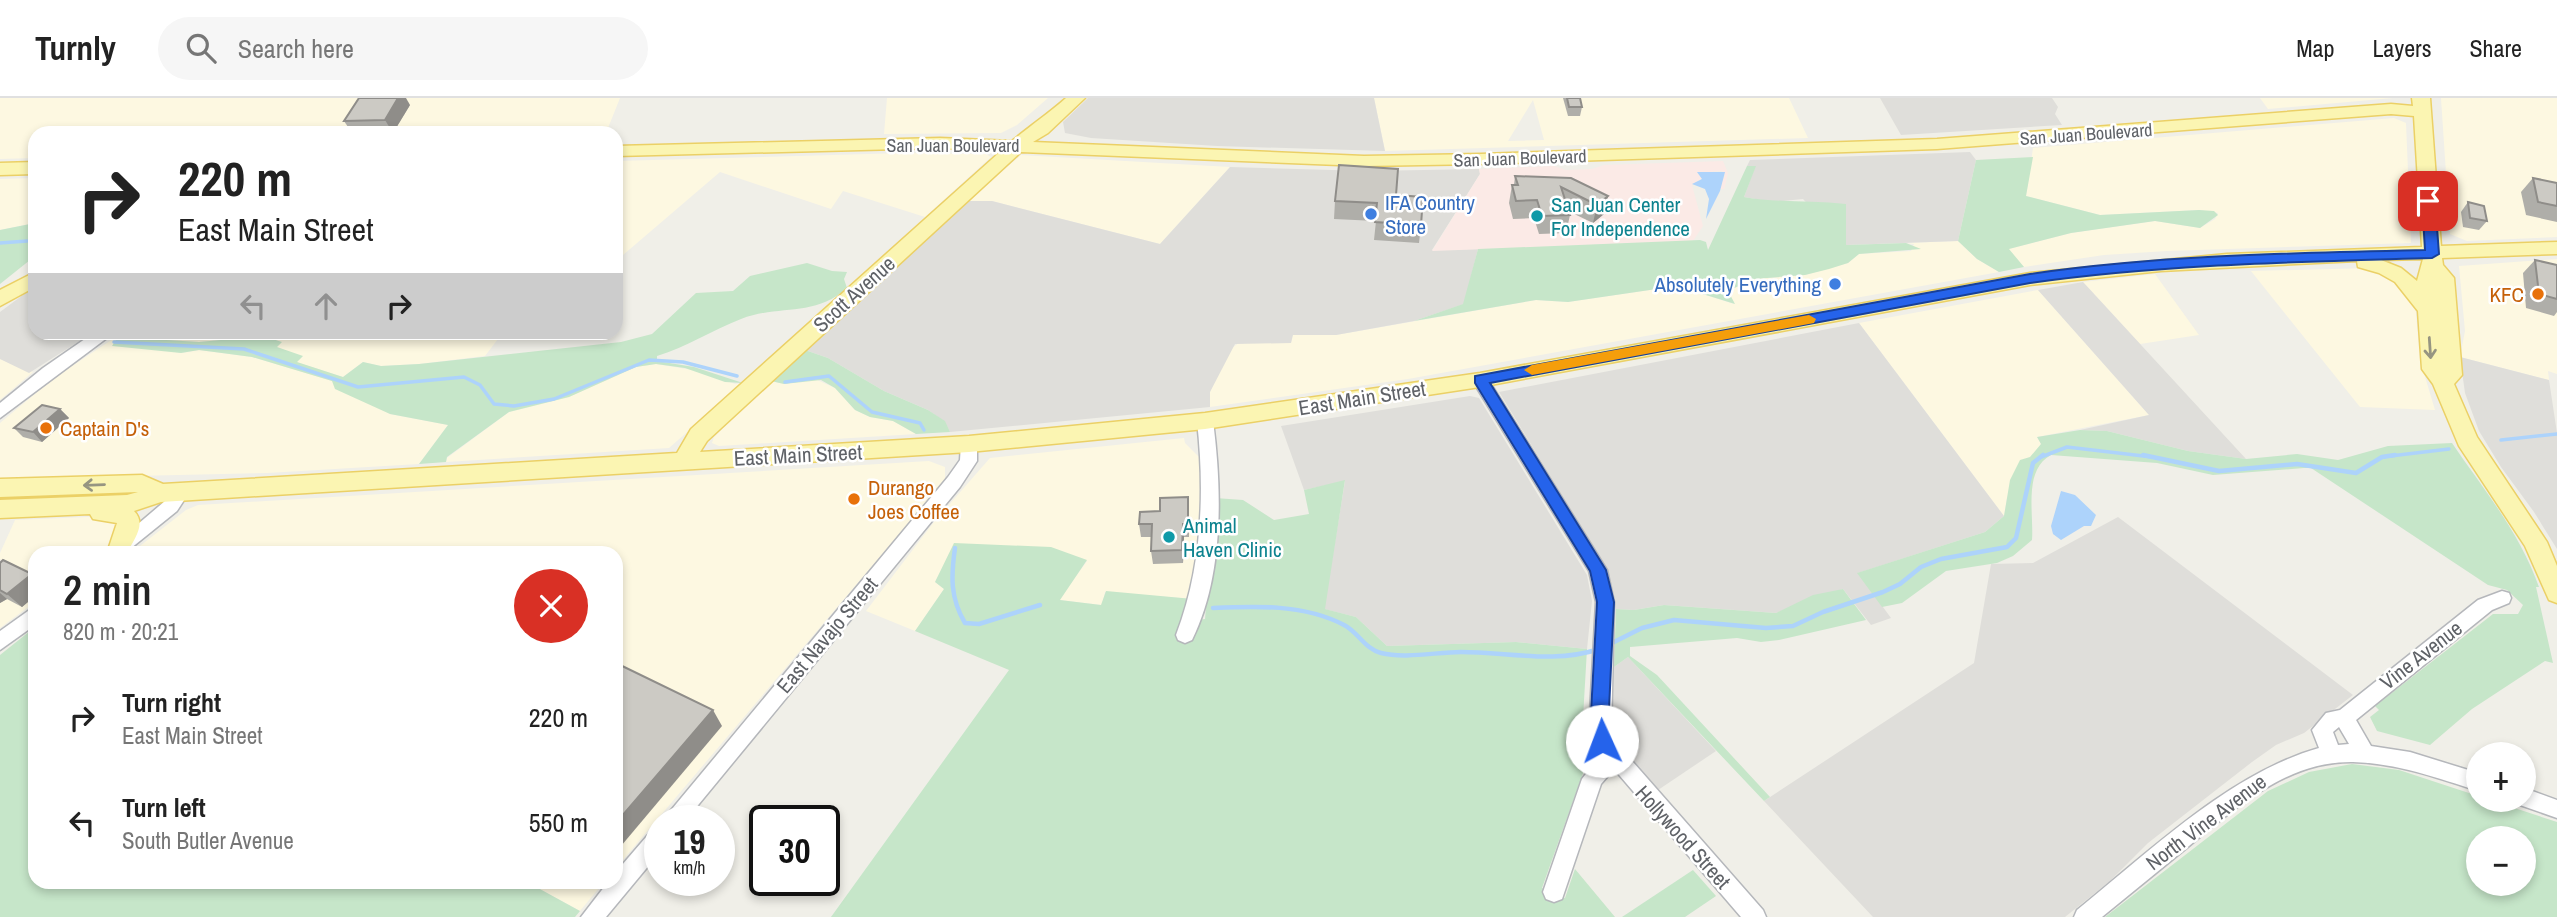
<!DOCTYPE html>
<html lang="en">
<head>
<meta charset="utf-8">
<style>
	body { margin:0; font-family:"Archivo Narrow",sans-serif; background:#f6f6f6; color:#222; height:100vh; display:flex; flex-direction:column; font-size:26px; white-space:nowrap }
	* { box-sizing:border-box; margin:0 }
	p { font-size:23px; color:#767676 }
	.icon { flex:none; width:38px; height:38px; fill:none; stroke:currentColor; stroke-width:2; stroke-linecap:round; stroke-linejoin:round }
	.map { position:relative; flex:1; overflow:hidden }
	.panel { position:absolute; left:28px; top:448px; width:595px; height:343px; display:flex; flex-direction:column; background:#fff; border-radius:21px; box-shadow:0 4px 10px #0003 }
	.panel>* { flex:none }
	.guide { position:absolute; left:28px; top:28px; width:595px; height:214px; border-radius:21px; box-shadow:0 4px 10px #0003; background:#fff; color:#222; overflow:hidden }
	.tools { position:absolute; left:2466px; top:644px; display:grid; gap:14px }
	.tools a { display:grid; place-items:center; width:70px; height:70px; border-radius:50%; background:#fff; box-shadow:0 4px 10px #0003; font-size:35px }
	.speed { position:absolute; left:644px; top:707px; display:flex; gap:14px; font-size:35px; font-weight:700; text-align:center }
	.speed>* { display:grid; place-content:center; width:91px; height:91px; border-radius:50%; background:#fff; box-shadow:0 4px 10px #0003; line-height:1 }
	.speed small { font-size:18px; font-weight:400 }
	.speed .limit { border:4px solid #111; border-radius:10px; background:#fff; color:#111 }
	.pin { position:absolute; display:grid; place-items:center; width:60px; height:60px; color:#fff; margin:-30px; border-radius:14px; box-shadow:0 4px 10px #0006 }
	.me { position:absolute; width:77px; margin:-38px; rotate:358deg; stroke-linejoin:round; filter:drop-shadow(0 0 5px #0008) }
	.turn { display:flex; align-items:center; gap:24px; height:147px; padding:0 35px; font-size:32px }
	.turn .icon { width:91px; height:91px; stroke-width:2.5 }
	.turn b { display:block; font-size:49px; line-height:60px }
	.lanes { display:flex; align-items:center; height:66px; padding:0 35px; background:#0003; justify-content:center; gap:35px; direction:ltr }
	.lanes .off { opacity:.35 }
	.round { display:grid; place-items:center; flex:none; width:74px; height:74px; border-radius:37px; background:#f6f6f6 }
	.overview { display:flex; align-items:center; justify-content:space-between; height:119px; padding:0 35px }
	h1 { font-size:42px; font-weight:600; line-height:52px }
	ul { padding:0; list-style:none }
	li { display:flex; align-items:center; gap:21px; height:105px; padding:0 35px }
	li div { flex:1 }
	li b { display:block; font-size:26px }
	li em { font-style:normal }
	header { display:flex; align-items:center; gap:42px; box-sizing:border-box; height:98px; padding:0 35px; background:#fff; border-bottom:2px solid #e0e0e0 }
	header strong { font-size:33px }
	nav { display:flex; gap:38px; margin-inline-start:auto; font-size:24px }
	.search { width:490px; height:63px; background:#f6f6f6; display:flex; align-items:center; gap:18px; box-sizing:border-box; padding:0 24px; border-radius:38px; color:#767676; font-size:26px }
	.map>svg:first-child { display:block }
</style>
</head>
<body>
<header>
<strong>Turnly</strong>
<div class="search"><svg class="icon" aria-label="search" viewBox="0 0 24 24"><circle cx="10" cy="10" r="6"/><path d="M15 15l6 6"/></svg>Search here</div>
<nav><a>Map</a><a>Layers</a><a>Share</a></nav>
</header>
<div class="map">
<svg width="2557" height="819" viewBox="0 0 2557 819">
	<rect width="100%" height="100%" fill="#f0efe8"/>
	<g fill="#fdf8e1" fill-rule="evenodd">
		<polygon points="0,0 620,0 606,35 35,35 35,60 0,61"/>
		<polygon points="887,0 1048,0 1017,27 1001,35 884,36"/>
		<path d="M 1374,0 L 1789,0 L 1808,40 L 1385,53 ZM 1533,2 L 1544,42 L 1509,43 L 1508,43 Z"/>
		<polygon points="2260,0 2393,0 2268,11"/>
		<polygon points="2441,0 2557,0 2557,139 2467,143 2450,136"/>
		<polygon points="2394,20 2406,25 2411,145 2167,153 2104,157 2024,169 2008,151 2071,135 2155,123 2200,130 2215,121 2218,115 2199,112 2100,117 2026,98 2033,50"/>
		<polygon points="904,55 986,56 991,59 925,119 843,93 831,111 720,74 616,163 616,63"/>
		<polygon points="1021,57 1230,69 1160,146 992,103 967,103"/>
		<polygon points="35,80 35,125 0,132 0,81"/>
		<polygon points="1958,143 1977,161 1999,174 1408,281 1210,309 1210,294 1221,268 1232,250 1240,244 1291,245 1292,237 1336,237 1536,202 1568,204 1677,188 1734,206 1727,193 1754,181 1805,177 1848,165 1859,156 1911,153 1914,146 1906,145"/>
		<polygon points="2557,161 2557,276 2548,273 2549,282 2460,259 2465,233 2459,168"/>
		<polygon points="2371,170 2390,175 2415,204 2420,262 2435,312 2360,309 2251,173"/>
		<polygon points="2155,176 2199,237 2140,246 2083,184"/>
		<polygon points="2038,192 2149,317 2037,339 2041,346 2007,400 2004,418 1859,225"/>
		<polygon points="122,235 523,235 519,239 501,237 485,258 419,266 381,268 363,264 343,279 296,264 302,259 276,249 281,244 263,238 199,244 118,239 114,242 181,255 199,252 252,259 332,283 390,316 448,327 419,366 267,375 0,381 0,325 54,280"/>
		<polygon points="0,261 33,274 0,302"/>
		<polygon points="656,266 699,273 735,286 743,285 669,350 446,364 447,360 509,314 569,299 636,269"/>
		<polygon points="815,281 835,290 855,312 870,319 893,323 916,336 719,348 712,345 714,339 771,283 784,286"/>
		<polygon points="1184,340 1185,345 1203,363 1193,501 1105,494 1102,507 1059,502 1087,463 940,475 935,484 944,491 915,533 866,513 934,424 990,360"/>
		<polygon points="929,363 945,369 945,382 616,770 616,455 131,455 186,412 198,407"/>
		<polygon points="111,418 120,420 111,445 98,455 35,455 35,504 0,530 0,472 5,465 0,461 0,455 15,422"/>
		<polygon points="527,784 604,784 580,813"/>
	</g>
	<g fill="#dfdeda">
		<polygon points="1088,0 1374,0 1385,53 1217,48 1091,40 1065,35 1063,24"/>
		<polygon points="1880,0 2052,0 2058,9 2055,16 2062,27 1901,37"/>
		<polygon points="1970,54 1976,62 1958,143 1846,147 1803,101 1772,104 1744,99 1755,69 1747,68 1750,62"/>
		<polygon points="1230,69 1368,73 1479,71 1480,76 1432,152 1478,151 1464,206 1414,223 1336,237 1293,237 1291,245 1235,246 1210,294 1210,309 950,334 944,323 928,312 884,293 828,260 805,252 967,103 992,103 1160,146"/>
		<polygon points="2083,184 2246,361 2188,353 2107,333 2080,332 2149,317 2038,192"/>
		<polygon points="35,188 35,234 85,235 89,237 29,275 0,261 0,214"/>
		<polygon points="1859,225 2004,418 1985,434 1858,475 1891,520 1871,527 1843,491 1776,515 1664,507 1634,512 1616,511 1607,471 1499,294"/>
		<polygon points="2460,259 2549,282 2557,335 2557,451 2534,414 2501,369 2479,333 2465,295"/>
		<polygon points="1470,298 1479,300 1587,477 1592,503 1587,551 1516,544 1387,548 1356,519 1324,511 1345,383 1304,392 1281,328"/>
		<polygon points="2118,419 2353,597 2304,635 2276,647 2252,664 2148,745 2110,783 2065,819 1873,819 1764,703 1974,565 1991,466 2033,465"/>
		<polygon points="1628,559 1716,653 1658,692 1612,638 1614,569"/>
	</g>
	<polygon fill="#fbeae6" points="1723,63 1728,75 1724,91 1718,91 1725,77 1722,73 1697,75 1702,80 1692,87 1703,128 1693,143 1432,153 1480,76 1479,71 1554,68 1566,72 1592,71 1604,67"/>
	<g fill="#c6e6c9" fill-rule="evenodd">
		<polygon points="2033,59 2026,98 2100,117 2199,112 2214,113 2218,117 2200,130 2155,123 2071,135 2009,151 2024,169 1999,174 1977,161 1958,143 1976,62"/>
		<path d="M 1747,68 L 1756,68 L 1744,99 C 1778,105 1812,102 1846,106 L 1846,147 L 1906,145 L 1921,151 L 1859,156 L 1848,165 L 1829,171 L 1805,177 L 1754,181 L 1728,193 L 1735,206 L 1677,188 L 1568,204 L 1536,202 L 1414,223 L 1463,206 L 1478,151 L 1700,142 L 1706,144 L 1708,152 Z"/>
		<polygon points="35,125 35,158 0,186 0,132"/>
		<path d="M 807,165 L 832,173 L 847,174 L 844,181 L 847,190 C 813,220 780,206 741,221 C 712,232 687,249 657,258 L 657,263 L 694,269 L 743,285 L 725,284 L 685,270 L 656,266 L 636,269 L 569,299 L 509,314 L 447,359 L 446,364 L 419,366 L 448,327 L 390,316 L 335,291 L 332,283 L 252,259 L 199,252 L 181,255 L 112,248 L 118,239 L 199,244 L 263,238 L 282,244 L 277,249 L 303,258 L 297,264 L 343,279 L 363,264 L 381,268 L 419,266 L 621,244 L 652,236 L 696,195 L 733,193 L 750,178 Z"/>
		<polygon points="805,252 828,260 884,293 928,312 945,323 950,334 916,336 893,323 870,319 855,312 835,290 821,282 784,286 771,283"/>
		<path d="M 2080,332 L 2107,333 L 2188,353 L 2246,361 L 2297,356 L 2338,362 L 2388,348 L 2452,345 C 2484,392 2520,435 2539,489 L 2536,489 L 2553,565 L 2545,563 L 2472,611 L 2430,647 L 2377,633 L 2370,619 L 2379,612 L 2375,608 L 2493,516 L 2518,516 L 2523,507 L 2507,492 L 2488,487 L 2311,370 L 2304,370 L 2213,377 L 2157,365 L 2051,357 C 2023,372 2034,415 2032,442 L 2013,458 L 1997,465 L 1946,473 L 1902,505 L 1882,509 L 1857,475 L 1985,434 L 2004,418 L 2010,382 L 2020,362 L 2030,359 L 2041,346 L 2037,339 Z"/>
		<polygon points="1345,382 1325,511 1356,519 1387,548 1516,544 1587,551 1583,620 1587,664 1542,790 1565,800 1575,771 1615,819 831,819 1009,572 915,533 944,491 935,484 954,445 1051,449 1087,462 1060,502 1101,507 1106,493 1193,501 1186,523 1205,521 1215,400 1243,402 1274,422 1309,416 1304,392"/>
		<polygon points="1843,491 1866,522 1779,542 1761,544 1737,540 1630,549 1630,558 1657,577 1770,699 1764,703 1628,559 1614,569 1616,511 1634,512 1664,507 1776,515 1813,497"/>
		<polygon points="35,529 35,784 527,784 580,813 575,819 0,819 0,557"/>
		<path d="M 2352,666 L 2399,672 L 2478,698 L 2478,702 L 2490,702 L 2557,724 L 2557,819 L 2105,819 L 2268,693 L 2309,674 ZM 2478,740 L 2524,740 L 2524,786 L 2478,786 Z"/>
		<polygon points="1693,772 1716,798 1685,819 1622,819"/>
	</g>
	<g fill="#add3fb">
		<polygon points="1697,74 1725,74 1720,93 1706,121 1709,101 1705,91 1692,86 1702,81"/>
		<polygon points="2061,393 2075,397 2096,417 2091,428 2084,428 2061,442 2053,436 2051,428"/>
	</g>
	<g fill="none" stroke-linecap="round" stroke-linejoin="round">
		<g stroke="#add3fb" stroke-width="3.5">
			<polyline points="0,145 27,143"/>
			<polyline points="114,244 244,251 358,289 464,279 480,287 494,306 514,308 554,301 649,262 683,264 737,278"/>
			<polyline points="785,284 829,278 872,314 920,325 924,332"/>
			<polyline points="2501,342 2557,336"/>
			<polyline points="2041,359 2067,349 2152,359"/>
			<polyline points="2382,359 2449,351"/>
		</g>
		<g stroke="#add3fb" stroke-width="4.5">
			<polyline points="2143,357 2219,373 2297,366 2356,375 2382,359 2395,357"/>
			<path d="M 955,450 C 951,478 950,500 965,525 L 979,526 L 1040,507"/>
			<path d="M 1213,510 C 1256,508 1304,506 1344,527 C 1358,534 1365,551 1381,555 C 1405,561 1437,554 1461,554 C 1507,554 1555,566 1599,551"/>
			<polyline points="1610,546 1642,530 1674,522 1766,530 1793,528 1823,514 1883,494 1900,486 1921,469 1941,461 2007,449 2016,440 2033,365 2043,357"/>
		</g>
		<defs>
			<g id="minor">
				<polygon points="95,234 115,234 0,320 0,305 43,270"/>
				<polygon points="1480,276 1486,278 1607,472 1614,504 1611,639 1763,812 1766,819 1741,819 1614,671 1601,686 1562,801 1554,804 1546,801 1543,794 1582,681 1601,656 1589,633 1596,504 1589,473 1472,282"/>
				<path d="M 1205,317 L 1213,323 C 1222,392 1224,478 1192,542 L 1185,545 L 1178,542 L 1176,537 C 1202,470 1205,394 1197,323 Z"/>
				<polygon points="969,340 977,346 977,363 960,389 685,723 662,723 948,379 960,362 961,346"/>
				<polygon points="181,386 190,393 177,413 125,455 104,455 165,403 175,388"/>
				<path d="M 2502,493 L 2509,495 L 2511,500 L 2509,505 L 2492,512 L 2356,622 L 2371,648 L 2410,654 L 2478,675 L 2478,693 C 2438,680 2396,665 2353,664 C 2287,663 2237,709 2189,748 C 2160,772 2131,795 2102,819 L 2074,819 L 2077,812 C 2149,754 2230,675 2319,650 L 2312,632 L 2326,615 L 2340,612 L 2478,502 ZM 2339,629 L 2349,646 L 2338,647 L 2333,634 Z"/>
				<polygon points="35,508 35,527 0,552 0,533"/>
				<polygon points="2524,690 2557,702 2557,720 2517,706 2515,702 2524,702"/>
				<polygon points="660,728 660,754 606,819 581,819 608,784 616,784 616,774 653,731"/>
			</g>
			<g id="major">
				<path d="M 1066,0 L 1085,0 L 1048,35 L 1033,44 L 1364,58 L 1481,56 L 1937,41 L 2391,6 L 2413,8 L 2412,0 L 2430,0 L 2441,148 L 2557,144 L 2557,156 L 2442,160 L 2443,167 L 2454,180 L 2462,277 L 2454,286 L 2477,339 L 2547,444 L 2557,468 L 2557,505 L 2549,502 L 2525,448 L 2459,348 L 2433,286 L 2422,271 L 2418,213 L 2395,184 L 2379,175 L 2358,169 L 2357,163 L 2161,173 L 2030,187 L 1480,289 L 1205,331 L 969,354 L 161,404 L 134,413 C 147,426 134,441 127,455 L 107,455 L 117,425 L 93,421 L 90,416 L 0,420 L 0,402 L 127,397 L 138,394 L 0,399 L 0,381 L 142,377 L 163,386 L 677,355 L 691,331 L 1001,53 L 940,50 L 616,58 L 616,48 L 940,40 L 1012,43 C 1030,28 1048,16 1066,0 ZM 2391,16 L 2414,18 L 2422,149 L 2227,156 L 2030,175 L 1480,275 L 1205,315 L 969,338 L 700,354 L 707,343 L 1021,54 L 1364,68 L 1481,66 L 1937,51 ZM 2423,161 L 2417,183 L 2401,170 L 2381,162 Z"/>
				<polygon points="35,64 35,76 0,77 0,65"/>
				<polygon points="35,174 35,189 0,208 0,192"/>
			</g>
		</defs>
		<use href="#minor" stroke="#b5b7bb" stroke-width="3"/>
		<use href="#major" stroke="#ebd066" stroke-width="3"/>
		<use href="#minor" fill="#fff" fill-rule="evenodd"/>
		<use href="#major" fill="#fbf5b2" fill-rule="evenodd"/>
	</g>
	<g fill="#afaea9">
		<polygon points="1563,0 1580,0 1582,9 1580,18 1568,18"/>
		<polygon points="410,7 393,35 352,35 344,23"/>
		<polygon points="1515,78 1608,98 1604,116 1593,125 1568,113 1570,117 1566,135 1539,136 1534,120 1513,121 1509,105 1512,87 1514,87"/>
		<polygon points="2533,80 2557,85 2557,124 2526,117 2521,94"/>
		<polygon points="1396,97 1421,127 1419,145 1374,142 1376,123 1334,121 1335,103"/>
		<polygon points="2468,104 2487,123 2479,132 2463,129 2461,114"/>
		<polygon points="2535,162 2557,167 2557,214 2554,218 2526,210 2523,175"/>
		<polygon points="60,311 69,320 42,344 23,339 14,330"/>
		<polygon points="1188,399 1189,439 1184,439 1183,465 1153,466 1151,453 1152,439 1141,439 1139,426 1160,413"/>
		<polygon points="0,465 35,479 35,498 22,509 7,501 0,505"/>
	</g>
	<g fill="#8f8d89">
		<polygon points="398,0 406,0 410,7 393,35 385,22"/>
		<polygon points="1608,98 1604,116 1593,125 1597,107"/>
		<polygon points="60,311 69,320 42,344 33,334"/>
		<polygon points="1188,399 1189,413 1189,439 1188,426"/>
		<polygon points="1183,426 1184,439 1183,465 1182,452"/>
		<polygon points="32,476 35,479 35,498 22,509 7,496"/>
		<polygon points="0,495 7,501 0,505"/>
		<polygon points="713,612 722,628 616,754 616,725"/>
	</g>
	<g fill="#cccac4" stroke="#8f8d89" stroke-width="2">
		<polygon points="359,0 398,0 385,22 344,23"/>
		<polygon points="1567,0 1580,0 1582,9 1569,9"/>
		<polygon points="1339,67 1398,71 1396,97 1423,99 1421,127 1375,124 1377,105 1335,103"/>
		<polygon points="1515,78 1571,80 1608,98 1597,107 1561,89 1570,117 1542,118 1537,102 1516,103 1512,87 1518,87"/>
		<polygon points="2533,80 2557,85 2557,108 2538,104"/>
		<polygon points="2468,104 2484,108 2487,123 2470,120"/>
		<polygon points="2535,162 2557,167 2557,201 2539,196"/>
		<polygon points="42,307 60,311 33,334 14,330"/>
		<polygon points="1188,399 1188,426 1183,426 1182,452 1151,453 1152,426 1139,426 1140,414 1160,413 1160,400"/>
		<polygon points="3,462 32,476 7,496 0,492 0,465"/>
		<polygon points="616,565 713,612 616,725"/>
	</g>
	<defs><path id="oneway-shaft" d="M-6 0H5M1.5-3L5.5 0L1.5 3" fill="none" stroke-width="1.6" stroke-linecap="round" stroke-linejoin="round" transform="scale(1.75)"/></defs>
	<g stroke="#969581">
		<use href="#oneway-shaft" transform="translate(2430 250) rotate(86)"/>
		<use href="#oneway-shaft" transform="translate(94 387) rotate(178)"/>
	</g>
	<path fill="#2563eb" stroke="#184099" stroke-width="2" d="M 2428,99 L 2435,103 L 2439,156 L 2432,160 C 2298,164 2164,166 2030,185 L 1490,285 L 1606,472 L 1614,504 L 1608,633 L 1611,643 L 1608,648 L 1595,648 L 1590,633 L 1597,504 L 1590,473 L 1475,285 L 1475,278 L 2030,176 C 2161,157 2293,155 2425,152 L 2422,103 Z"/>
	<polygon fill="#f59e0b" points="1809,217 1816,221 1814,225 1532,277 1524,272 1532,267"/>
	<g fill="#3f7fe0" stroke="#fff" stroke-width="2.5">
		<circle cx="1371" cy="116" r="7"/>
		<circle cx="1835" cy="186" r="7"/>
	</g>
	<g fill="#0f9aa8" stroke="#fff" stroke-width="2.5">
		<circle cx="1537" cy="118" r="7"/>
		<circle cx="1169" cy="439" r="7"/>
	</g>
	<g fill="#e8710a" stroke="#fff" stroke-width="2.5">
		<circle cx="2538" cy="196" r="7"/>
		<circle cx="46" cy="330" r="7"/>
		<circle cx="854" cy="401" r="7"/>
	</g>
	<g text-anchor="middle" dominant-baseline="central" stroke-width="5" stroke-linejoin="round" paint-order="stroke">
		<g font-size="18" fill="#5f6267" stroke="#fff">
			<text transform="translate(2086 36) rotate(-4)">San Juan Boulevard</text>
			<text x="953" y="47">San Juan Boulevard</text>
			<text transform="translate(1520 60) rotate(-2)">San Juan Boulevard</text>
		</g>
		<g font-size="21" fill="#366cbe" stroke="#fff" text-anchor="start">
			<text x="1385" y="104">IFA Country<tspan x="1385" dy="24">Store</tspan></text>
			<text x="1821" y="186" text-anchor="end">Absolutely Everything</text>
		</g>
		<g font-size="21" fill="#0d838f" stroke="#fff" text-anchor="start">
			<text x="1551" y="106">San Juan Center<tspan x="1551" dy="24">For Independence</tspan></text>
			<text x="1183" y="427">Animal<tspan x="1183" dy="24">Haven Clinic</tspan></text>
		</g>
		<g font-size="21" fill="#5f6267" stroke="#fff">
			<text transform="translate(854 196) rotate(-42)">Scott Avenue</text>
			<text transform="translate(1362 300) rotate(-9)">East Main Street</text>
			<text transform="translate(798 357) rotate(-3)">East Main Street</text>
			<text transform="translate(827 537) rotate(-50)">East Navajo Street</text>
			<text transform="translate(2421 557) rotate(-38)">Vine Avenue</text>
			<text transform="translate(2206 724) rotate(-37)">North Vine Avenue</text>
			<text transform="translate(1683 739) rotate(48)">Hollywood Street</text>
		</g>
		<g font-size="21" fill="#c56008" stroke="#fff" text-anchor="start">
			<text x="2524" y="196" text-anchor="end">KFC</text>
			<text x="60" y="330">Captain D's</text>
			<text x="868" y="389">Durango<tspan x="868" dy="24">Joes Coffee</tspan></text>
		</g>
	</g>
</svg>
<div class="tools">
<a>+</a>
<a>−</a>
</div>
<div class="speed"><div>19<small>km/h</small></div><div class="limit">30</div></div>
<div class="pin" style="left:2428px;top:103px;background:#d93025"><svg class="icon" aria-label="arrive" viewBox="0 0 24 24"><path d="M6 21V4h12l-3 4 3 4H6"/></svg></div>
<svg class="me" style="left:1602px;top:643px" viewBox="-20 -20 40 40"><circle r="19" fill="#fff"/><path d="M0-13L10 11 0 6-10 11z" fill="#2563eb"/></svg>
<div class="guide">
<div class="turn"><svg class="icon" aria-label="right" viewBox="0 0 24 24"><path d="M7 20v-9h11M14 6l5 5-5 5"/></svg><div><b>220 m</b>East Main Street</div></div>
<div class="lanes"><svg class="icon off" aria-label="left" viewBox="0 0 24 24"><path d="M17 20v-9H6M10 6l-5 5 5 5"/></svg><svg class="icon off" aria-label="ahead" viewBox="0 0 24 24"><path d="M12 20V5M6 11l6-6 6 6"/></svg><svg class="icon" aria-label="right" viewBox="0 0 24 24"><path d="M7 20v-9h11M14 6l5 5-5 5"/></svg></div>
</div>
<section class="panel">
<div class="overview"><div><h1>2 min</h1><p>820 m · 20:21</p></div><a class="round" style="background:#d93025;color:#fff"><svg class="icon" aria-label="close" viewBox="0 0 24 24"><path d="M6 6l12 12M18 6L6 18"/></svg></a></div>
<ul>
<li><svg class="icon" aria-label="right" viewBox="0 0 24 24"><path d="M7 20v-9h11M14 6l5 5-5 5"/></svg><div><b>Turn right</b><p>East Main Street</p></div><em>220 m</em></li>
<li><svg class="icon" aria-label="left" viewBox="0 0 24 24"><path d="M17 20v-9H6M10 6l-5 5 5 5"/></svg><div><b>Turn left</b><p>South Butler Avenue</p></div><em>550 m</em></li>
</ul>
</section>
</div>
</body>
</html>
